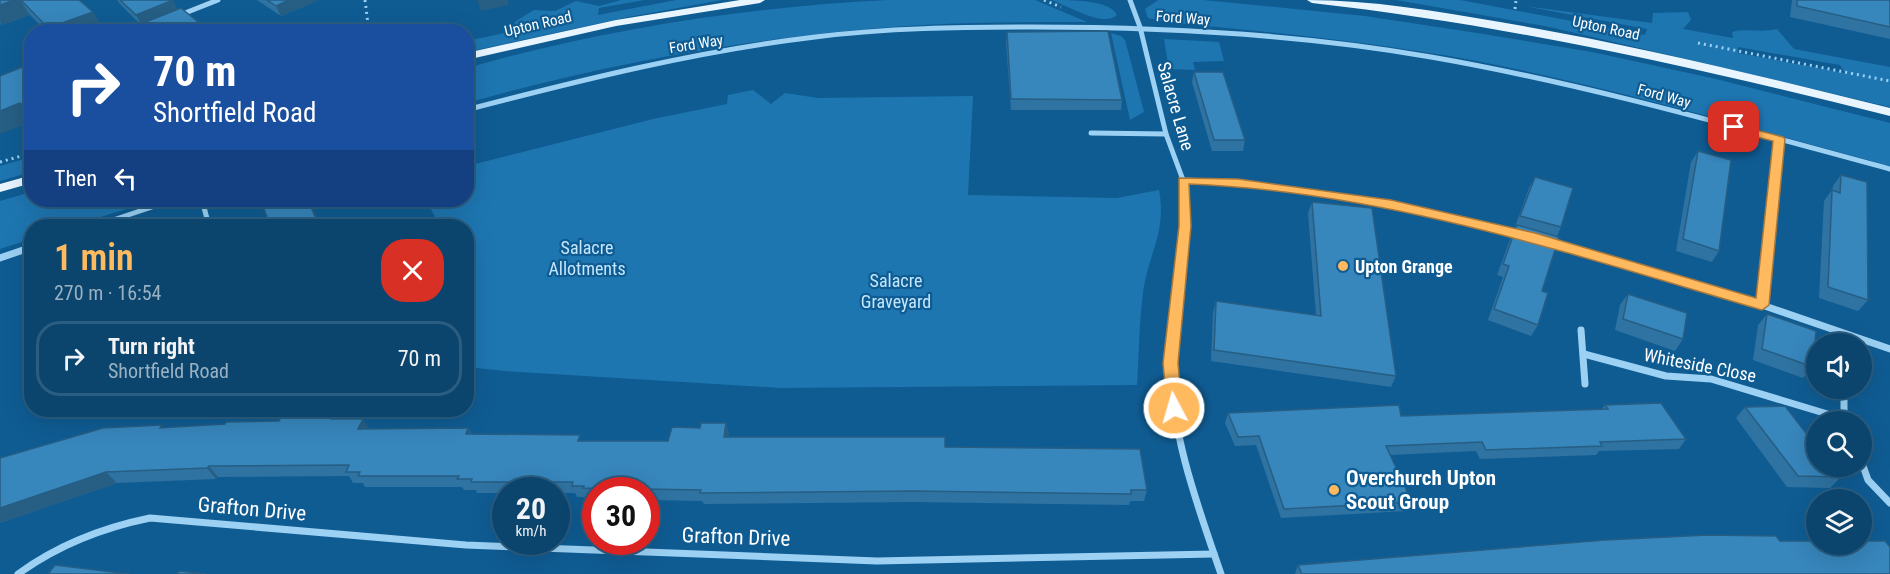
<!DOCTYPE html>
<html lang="en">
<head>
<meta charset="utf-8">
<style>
	body { margin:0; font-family:"Roboto Condensed",sans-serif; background:#194f76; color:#f1f3f6; height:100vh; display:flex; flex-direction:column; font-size:22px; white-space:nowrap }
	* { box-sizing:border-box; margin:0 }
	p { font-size:20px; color:#9ab1c2 }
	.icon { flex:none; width:33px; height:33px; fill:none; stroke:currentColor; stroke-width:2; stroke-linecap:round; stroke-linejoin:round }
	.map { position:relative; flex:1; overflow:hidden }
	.sheet { position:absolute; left:24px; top:219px; width:450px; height:198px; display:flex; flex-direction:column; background:#0b456e; border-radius:24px; box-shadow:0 6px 24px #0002,0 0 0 2px #2b5d81 }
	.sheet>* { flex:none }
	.banner { position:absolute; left:24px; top:24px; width:450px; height:183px; border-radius:24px; box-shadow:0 6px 24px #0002,0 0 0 2px #2b5d81; background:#1a4fa0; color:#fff; overflow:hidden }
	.controls { position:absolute; left:1806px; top:333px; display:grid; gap:12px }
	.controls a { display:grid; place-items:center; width:66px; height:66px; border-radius:50%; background:#0b456e; box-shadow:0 6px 24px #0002,0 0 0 2px #2b5d81; font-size:30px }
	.speed { position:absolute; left:492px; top:477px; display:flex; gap:12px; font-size:30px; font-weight:700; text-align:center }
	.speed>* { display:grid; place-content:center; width:78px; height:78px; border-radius:50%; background:#0b456e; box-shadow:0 6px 24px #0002,0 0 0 2px #2b5d81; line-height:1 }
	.speed small { font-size:15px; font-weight:400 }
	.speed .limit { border:9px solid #d22; background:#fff; color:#111 }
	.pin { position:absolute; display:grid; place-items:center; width:51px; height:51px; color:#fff; margin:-26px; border-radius:12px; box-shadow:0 3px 9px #0006 }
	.me { position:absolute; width:66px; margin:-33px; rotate:354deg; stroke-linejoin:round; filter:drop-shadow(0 0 4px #0008) }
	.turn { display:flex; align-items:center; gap:21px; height:126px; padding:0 30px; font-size:27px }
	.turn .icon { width:78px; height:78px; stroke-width:2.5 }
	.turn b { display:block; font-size:42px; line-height:51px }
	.then { display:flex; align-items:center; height:57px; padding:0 30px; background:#0003; gap:12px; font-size:22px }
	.round { display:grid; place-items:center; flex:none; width:63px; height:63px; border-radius:24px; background:#194f76 }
	.head { display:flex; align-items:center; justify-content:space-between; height:102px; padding:0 30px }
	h1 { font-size:36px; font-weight:600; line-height:45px; color:#ffb95e }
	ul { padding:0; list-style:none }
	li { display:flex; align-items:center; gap:18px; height:75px; margin:0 12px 9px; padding:0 18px; border:3px solid #2b5d81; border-radius:24px }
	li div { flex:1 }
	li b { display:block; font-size:22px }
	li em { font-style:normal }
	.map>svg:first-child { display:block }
</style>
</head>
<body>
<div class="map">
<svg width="1890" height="574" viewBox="0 0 1890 574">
	<rect width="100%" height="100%" fill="#0f5c93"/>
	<g fill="#1e76b1" fill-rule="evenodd">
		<polygon points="621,0 645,0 599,8 598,15 676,0 722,0 628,17 467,52 467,41 509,32 516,21 534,10 555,11 576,1 599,6"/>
		<path d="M 888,0 L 1035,0 L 1087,22 C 1018,22 948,22 878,28 C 739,40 601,65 467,103 L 467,68 C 604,29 746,7 888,0 Z"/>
		<path d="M 1052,0 C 1072,0 1110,0 1117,15 C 1104,28 1068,6 1052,0 Z"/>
		<path d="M 1158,0 L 1203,0 L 1365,16 L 1477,33 L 1592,52 L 1716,79 L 1890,123 L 1890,166 C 1753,129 1616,88 1477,61 C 1374,42 1270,32 1167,22 L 1148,18 L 1145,9 Z"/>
		<path d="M 1396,0 L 1460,0 L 1645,35 L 1647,29 L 1524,6 L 1652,23 L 1653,13 L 1688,12 L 1691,20 L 1683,29 L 1733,38 L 1732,32 C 1748,28 1761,33 1777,29 L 1794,49 L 1890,67 L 1890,107 L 1550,27 ZM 1738,47 L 1834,64 L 1840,65 L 1845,73 L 1738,53 Z"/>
		<polygon points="1111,33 1121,36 1125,40 1144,112 1130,120"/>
		<polygon points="1164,39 1219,42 1224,61 1193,62 1195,70 1169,69"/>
		<path d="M 753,90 L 771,104 L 785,93 L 818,98 L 973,96 L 968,195 L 1117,198 L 1159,190 C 1167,232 1148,254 1143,293 C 1139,323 1139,355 1137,385 L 781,388 L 505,371 L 467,367 L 466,226 L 440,226 L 426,200 L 466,200 L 467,166 L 653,119 L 727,104 L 728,95 Z"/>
		<polygon points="31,157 31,172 0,181 0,166"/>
		<polygon points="31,192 32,200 156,200 71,226 32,226 31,239 0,249 0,201"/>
	</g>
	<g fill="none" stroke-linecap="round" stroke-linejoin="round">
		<g stroke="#9cd1f4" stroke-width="3" stroke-dasharray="2 4" stroke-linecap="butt">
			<polyline points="365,0 369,32"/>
			<polyline points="1044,0 1061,7"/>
			<polyline points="1515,9 1516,0"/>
			<polyline points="1698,43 1890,81"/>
			<polyline points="0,162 32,153"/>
		</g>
		<g stroke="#9cd1f4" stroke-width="5">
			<polyline points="1130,0 1140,27 1166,134 1183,180 1185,226 1183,246"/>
			<polyline points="180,15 218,0"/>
			<polyline points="139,32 154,25"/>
			<path d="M 466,110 C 581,80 697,51 815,37 C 887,28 960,27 1032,27 C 1165,27 1300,34 1431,57 C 1586,84 1738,128 1890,169"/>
			<polyline points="1091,133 1166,134"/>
			<polyline points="1183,180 1238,182 1391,204 1520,234"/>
			<polyline points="202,200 209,226"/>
			<polyline points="95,226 173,200"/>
			<polyline points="1550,242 1562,246"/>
			<polyline points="1768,246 1779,139"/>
		</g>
		<g stroke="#9cd1f4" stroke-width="7">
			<path d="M 1183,244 C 1179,283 1171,324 1171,364 C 1171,435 1198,507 1221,574"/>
			<polyline points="1557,244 1762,305 1890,349"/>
			<polyline points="0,258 32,247"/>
			<polyline points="1762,305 1768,244"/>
			<polyline points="1581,330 1585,384"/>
			<polyline points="1584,354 1666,376 1711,379 1844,419 1845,422"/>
			<polyline points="1844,395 1844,419"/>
			<polyline points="1862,463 1868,480 1890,503"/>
			<path d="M 18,574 C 58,545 101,528 150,518 L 466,545 L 877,561 L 1214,554"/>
		</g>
		<g fill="#e8f5ff" fill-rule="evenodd">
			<polygon points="740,0 765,0 760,3 616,26 466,60 466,53 616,20"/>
			<path d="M 1307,0 C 1372,0 1436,11 1500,22 C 1631,44 1761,76 1890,108 L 1890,116 C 1699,68 1508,25 1312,3 Z"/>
			<polygon points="32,175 32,183 0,192 0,184"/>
		</g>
	</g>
	<g fill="#2f73a2">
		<polygon points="0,0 79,0 93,12 103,29 96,32 47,32 30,15 2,25 0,23"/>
		<polygon points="117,0 172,0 177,9 181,8 210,32 149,32 145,24 142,26 121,5"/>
		<polygon points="257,0 319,0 281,16"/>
		<polygon points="1792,0 1890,0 1890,39 1790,17"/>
		<polygon points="1007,32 1122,100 1121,110 1011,110 1006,43"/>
		<polygon points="1194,72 1245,140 1243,151 1212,151 1192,82"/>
		<polygon points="1698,151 1719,251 1712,262 1676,251 1691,162"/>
		<polygon points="1841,175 1868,300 1858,311 1819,298 1824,201 1832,190 1833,186"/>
		<polygon points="1535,177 1561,227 1557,236 1542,291 1538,325 1531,336 1488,320 1503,277 1497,275 1511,237 1516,228 1515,227 1529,188"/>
		<polygon points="1312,202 1396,376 1391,387 1211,361 1213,312 1216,301 1316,315 1308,213"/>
		<polygon points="1628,294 1683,339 1675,351 1615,330 1620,305"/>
		<polygon points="1767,314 1813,367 1803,378 1753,360 1758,325"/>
		<polygon points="1605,405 1686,439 1679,449 1599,451 1596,455 1480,459 1476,451 1390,455 1412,502 1407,511 1281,518 1256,445 1235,446 1225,423 1228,413 1401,416 1602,409"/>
		<polygon points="1745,407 1841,477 1830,488 1787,487 1736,418"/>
		<polygon points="337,419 369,429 468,428 472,434 582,441 668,441 700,428 726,423 729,435 729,437 945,447 1147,490 1144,501 1130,501 1129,505 913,502 704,504 702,501 646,500 646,490 596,490 596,499 588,499 587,497 577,497 575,493 556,493 556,490 506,490 506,493 477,493 476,490 464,490 462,487 365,487 363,483 353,483 349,476 218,477 216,479 117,483 0,523 165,428"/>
		<polygon points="1780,541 1890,574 1295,574 1298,565"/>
	</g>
	<g fill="#265e84">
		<polygon points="14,0 20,0 30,15 2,25 0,21 0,5"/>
		<polygon points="173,0 178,11 143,23 145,24 142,26 136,15"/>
		<polygon points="289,0 319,0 281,16 276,6"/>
		<polygon points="477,0 508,0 509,5 481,11"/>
		<polygon points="93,12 103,29 96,32 50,32 48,28"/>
		<polygon points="32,102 32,118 23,106"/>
		<polygon points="20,103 32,119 32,122 0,134 0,111"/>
		<polygon points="308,200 310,200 321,226 319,226"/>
		<polygon points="141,218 147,226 143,226"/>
		<polygon points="363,419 370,430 358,429"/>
		<polygon points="726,423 729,435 727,448 724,437"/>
		<polygon points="468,428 474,439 466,434"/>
		<polygon points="209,466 218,477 216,479 207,468"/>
		<polygon points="106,472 117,483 0,523 0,508"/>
	</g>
	<g fill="#3786bc" stroke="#265e84" stroke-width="1.5">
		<polygon points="0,0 14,0 0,5"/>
		<polygon points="21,0 79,0 93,12 48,28"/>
		<polygon points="120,0 173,0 136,15"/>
		<polygon points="267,0 289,0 276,6"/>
		<polygon points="1797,0 1890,0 1890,27 1797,6"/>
		<polygon points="181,8 209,31 153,32 143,23"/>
		<polygon points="1108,31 1122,100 1011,99 1007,32"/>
		<polygon points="32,63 32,102 23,106 20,103 0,111 0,76"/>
		<polygon points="1194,72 1223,72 1245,140 1214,140"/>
		<polygon points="1698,151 1731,160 1719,251 1683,239"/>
		<polygon points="1841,175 1867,182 1868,300 1828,287 1832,190 1840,193"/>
		<polygon points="1535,177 1573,188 1561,227 1520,216"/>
		<polygon points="261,200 308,200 319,226 270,226"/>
		<polygon points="1312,202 1372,208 1396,376 1214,350 1216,301 1321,316"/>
		<polygon points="141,218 143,226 114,226"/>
		<polygon points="1517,225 1559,237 1542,291 1548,293 1538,325 1494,309 1509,266 1503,264"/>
		<polygon points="1628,294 1687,313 1683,339 1623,319"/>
		<polygon points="1767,314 1816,331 1813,367 1762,349"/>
		<polygon points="1661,403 1686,439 1600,442 1602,446 1486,450 1482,442 1386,446 1412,502 1284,509 1259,436 1238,437 1228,413 1399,405 1401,416 1608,409 1605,405"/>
		<polygon points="1785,406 1816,446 1816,466 1833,466 1841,477 1798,476 1745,407"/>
		<polygon points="283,414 334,414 331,419 363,419 358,429 468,428 466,434 580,435 578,441 668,441 672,427 700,428 701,423 726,423 724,437 945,437 945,447 1140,449 1147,490 1131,490 1131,494 912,491 700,493 701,490 583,488 584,486 572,486 573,482 471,482 472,479 457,479 459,476 358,476 360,472 346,472 349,465 209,466 207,468 106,472 0,508 0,458 103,428 162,425 160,428 225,424 226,422 279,421"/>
		<polygon points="1708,535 1776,536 1780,541 1816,541 1816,544 1862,544 1862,541 1885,541 1890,547 1890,574 1302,574 1298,565 1605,540"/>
		<polygon points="55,565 129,574 48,574"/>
		<polygon points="179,571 207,574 177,574"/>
	</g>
	<path fill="#ffb95e" stroke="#a6783d" stroke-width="1.5" d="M 1734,124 L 1783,137 L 1785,139 L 1769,305 L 1762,310 C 1574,255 1387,192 1189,184 L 1191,226 L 1178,363 L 1182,408 L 1180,413 L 1169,413 L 1167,408 L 1163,363 L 1179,226 L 1179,178 L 1238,179 L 1391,200 L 1535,233 L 1756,298 L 1773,141 L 1730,130 L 1729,127 Z"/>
	<g fill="#ffb95e" stroke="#0f5c93" stroke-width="2">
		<circle cx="1343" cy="266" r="6"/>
		<circle cx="1334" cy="490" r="6"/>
	</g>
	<g text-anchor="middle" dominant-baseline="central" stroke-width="4.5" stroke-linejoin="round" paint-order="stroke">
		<g font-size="15" fill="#fff" stroke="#0f5c93">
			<text transform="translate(1183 18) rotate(4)">Ford Way</text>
			<text transform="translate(538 24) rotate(-13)">Upton Road</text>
			<text transform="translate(1606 28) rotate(12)">Upton Road</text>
			<text transform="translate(696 44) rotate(-9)">Ford Way</text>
			<text transform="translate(1664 96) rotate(15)">Ford Way</text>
		</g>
		<g font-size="18" fill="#fff" stroke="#0f5c93">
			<text transform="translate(1176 106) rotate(74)">Salacre Lane</text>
			<text transform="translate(1700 365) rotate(11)">Whiteside Close</text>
		</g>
		<g font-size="18" fill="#c3e7fe" stroke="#0f5c93">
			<text x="587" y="247">Salacre<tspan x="587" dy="21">Allotments</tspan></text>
			<text x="896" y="280">Salacre<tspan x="896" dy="21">Graveyard</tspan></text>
		</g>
		<g font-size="18" font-weight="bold" fill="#fff" stroke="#0f5c93" text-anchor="start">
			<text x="1355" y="266">Upton Grange</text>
		</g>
		<g font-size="21" font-weight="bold" fill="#fff" stroke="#0f5c93" text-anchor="start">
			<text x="1346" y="478">Overchurch Upton<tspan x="1346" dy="24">Scout Group</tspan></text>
		</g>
		<g font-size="21" fill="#fff" stroke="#0f5c93">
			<text transform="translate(252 509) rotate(5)">Grafton Drive</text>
			<text transform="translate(736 537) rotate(2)">Grafton Drive</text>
		</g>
	</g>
</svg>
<div class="controls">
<a><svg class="icon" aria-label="sound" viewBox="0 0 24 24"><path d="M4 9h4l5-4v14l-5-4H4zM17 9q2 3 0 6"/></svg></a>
<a><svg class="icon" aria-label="search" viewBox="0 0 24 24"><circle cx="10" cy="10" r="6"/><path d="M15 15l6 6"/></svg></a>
<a><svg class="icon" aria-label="layers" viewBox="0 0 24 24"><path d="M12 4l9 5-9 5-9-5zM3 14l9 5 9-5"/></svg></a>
</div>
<div class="speed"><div>20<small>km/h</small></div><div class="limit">30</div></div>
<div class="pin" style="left:1734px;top:127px;background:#d93025"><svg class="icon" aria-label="arrive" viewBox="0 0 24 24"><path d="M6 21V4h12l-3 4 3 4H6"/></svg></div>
<svg class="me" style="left:1174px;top:408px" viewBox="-20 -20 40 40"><circle r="17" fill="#ffb95e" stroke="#fff" stroke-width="3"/><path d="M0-11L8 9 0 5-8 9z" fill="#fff"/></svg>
<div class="banner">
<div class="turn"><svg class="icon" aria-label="right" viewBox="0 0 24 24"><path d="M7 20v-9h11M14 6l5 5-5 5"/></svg><div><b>70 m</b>Shortfield Road</div></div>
<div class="then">Then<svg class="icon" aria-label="left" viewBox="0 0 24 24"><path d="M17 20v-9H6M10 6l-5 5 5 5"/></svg></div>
</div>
<section class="sheet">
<div class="head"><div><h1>1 min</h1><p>270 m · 16:54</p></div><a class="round" style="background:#d93025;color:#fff"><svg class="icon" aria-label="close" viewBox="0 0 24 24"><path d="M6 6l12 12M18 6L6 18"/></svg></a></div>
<ul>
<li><svg class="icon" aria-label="right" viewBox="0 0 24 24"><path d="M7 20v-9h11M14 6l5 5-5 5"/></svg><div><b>Turn right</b><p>Shortfield Road</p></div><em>70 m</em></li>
</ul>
</section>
</div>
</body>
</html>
